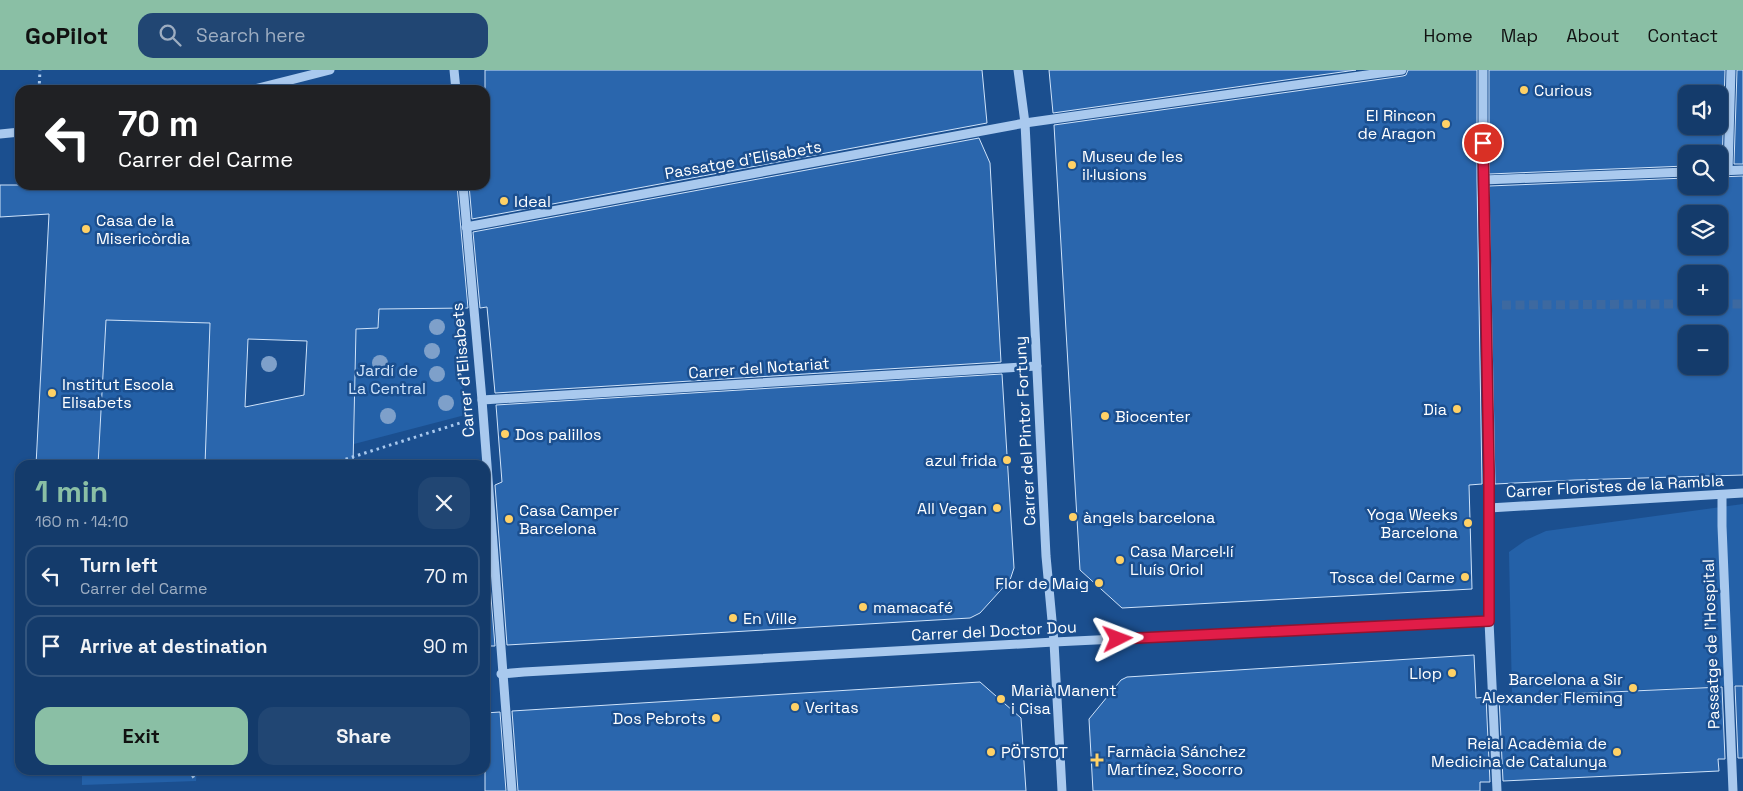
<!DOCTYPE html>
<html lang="en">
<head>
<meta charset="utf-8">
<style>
	body { margin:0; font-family:"Space Grotesk",sans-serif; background:#214673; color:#f1f3f6; height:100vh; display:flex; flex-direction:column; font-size:19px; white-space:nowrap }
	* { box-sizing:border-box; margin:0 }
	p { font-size:16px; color:#9dadc1 }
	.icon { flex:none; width:28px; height:28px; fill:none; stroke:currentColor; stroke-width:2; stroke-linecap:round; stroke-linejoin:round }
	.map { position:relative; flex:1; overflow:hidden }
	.side { position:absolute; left:15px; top:390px; width:475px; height:315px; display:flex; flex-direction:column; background:#143b6b; border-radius:15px; box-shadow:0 1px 4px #0004,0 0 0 1px #33557e }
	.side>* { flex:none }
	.top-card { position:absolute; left:15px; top:15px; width:475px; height:105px; border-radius:15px; box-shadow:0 1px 4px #0004,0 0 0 1px #33557e; background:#202124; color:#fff; overflow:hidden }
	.controls { position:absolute; left:1678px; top:15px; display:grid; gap:10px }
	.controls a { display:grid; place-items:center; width:50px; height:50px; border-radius:10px; background:#143b6b; box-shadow:0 1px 4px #0004,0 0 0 1px #33557e; font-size:25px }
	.pin { position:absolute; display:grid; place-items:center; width:42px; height:42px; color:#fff; margin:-21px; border:2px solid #fff; border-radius:50%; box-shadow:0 1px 5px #0007 }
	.me { position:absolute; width:55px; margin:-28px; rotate:87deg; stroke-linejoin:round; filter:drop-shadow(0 0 4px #0008) }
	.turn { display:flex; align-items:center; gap:18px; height:105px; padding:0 20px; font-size:22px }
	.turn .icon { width:65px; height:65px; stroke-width:2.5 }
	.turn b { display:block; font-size:35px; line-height:42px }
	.round { display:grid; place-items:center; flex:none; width:52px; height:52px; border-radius:15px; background:#214673 }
	.summary { display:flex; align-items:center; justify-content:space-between; height:85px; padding:0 20px }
	h1 { font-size:30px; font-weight:800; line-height:38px; color:#8abfa5 }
	.button { display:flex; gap:10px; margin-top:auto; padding:10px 20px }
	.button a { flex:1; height:58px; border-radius:15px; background:#8abfa5; color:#111; font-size:20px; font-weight:800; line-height:58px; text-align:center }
	.button a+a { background:#214673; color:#f1f3f6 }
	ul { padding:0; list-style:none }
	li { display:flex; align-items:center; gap:15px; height:62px; margin:0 10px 8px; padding:0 10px; border:2px solid #33557e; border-radius:15px }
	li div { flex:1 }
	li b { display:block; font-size:19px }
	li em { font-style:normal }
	header { display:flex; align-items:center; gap:30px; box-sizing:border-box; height:70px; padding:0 25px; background:#8abfa5; color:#111 }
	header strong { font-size:24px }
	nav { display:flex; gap:28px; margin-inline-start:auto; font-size:18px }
	.search { width:350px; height:45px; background:#214673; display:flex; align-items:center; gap:12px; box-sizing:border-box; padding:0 18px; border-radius:15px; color:#9dadc1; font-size:19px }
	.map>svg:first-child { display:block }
</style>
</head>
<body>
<header>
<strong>GoPilot</strong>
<div class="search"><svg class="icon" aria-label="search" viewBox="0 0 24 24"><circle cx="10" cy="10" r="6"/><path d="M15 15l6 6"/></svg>Search here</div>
<nav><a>Home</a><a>Map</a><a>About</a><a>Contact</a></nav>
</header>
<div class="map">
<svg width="1743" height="721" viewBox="0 0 1743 721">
	<rect width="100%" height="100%" fill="#1b4f8f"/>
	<g fill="#2461a8">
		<polygon points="456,238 465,345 354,374 356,259 378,258 379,239"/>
		<polygon points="106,250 210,253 206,395 98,395"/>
		<polygon points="1743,434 1743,615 1512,626 1509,482 1526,470 1546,461"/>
		<polygon points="82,700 197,700 196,711 82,715"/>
	</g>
	<g fill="#2a66ad" stroke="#cfe3fa" fill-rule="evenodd">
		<polygon points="485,0 982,0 987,53 472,149 469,115 485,115"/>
		<polygon points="1049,0 1356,0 1053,43"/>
		<polygon points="1408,0 1477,0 1477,110 1482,414 1469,415 1472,519 1122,538 1080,500 1054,55 1403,6 1406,5"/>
		<path d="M 1489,0 L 1725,0 L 1722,95 L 1719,95 L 1719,84 L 1686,84 L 1686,96 L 1489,104 ZM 1686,24 L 1719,24 L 1719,56 L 1686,56 Z"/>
		<polygon points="1737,0 1743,0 1743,94 1734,94"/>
		<polygon points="979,68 990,93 1001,292 495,323 487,237 480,238 473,162"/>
		<path d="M 1743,106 L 1743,405 L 1575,410 L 1495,414 L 1489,116 L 1686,108 L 1686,116 L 1719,116 L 1719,107 ZM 1686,144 L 1719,144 L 1719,176 L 1686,176 ZM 1686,204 L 1719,204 L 1719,236 L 1686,236 ZM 1686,264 L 1719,264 L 1719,296 L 1686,296 Z"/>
		<path d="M 0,115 L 457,115 L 468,238 L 379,239 L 378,258 L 356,259 L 353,395 L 205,395 L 210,253 L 106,250 L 98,395 L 36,395 L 49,144 L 0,147 ZM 248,269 L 307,271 L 304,325 L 245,337 Z"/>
		<polygon points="1002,304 1014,498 1010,510 980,543 970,548 507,575 495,415 502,412 496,335"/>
		<polygon points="485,454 495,576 485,576"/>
		<polygon points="1474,585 1476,628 1486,627 1490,712 1480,712 1480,721 1093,721 1089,649 1121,610 1127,607"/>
		<polygon points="980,612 1021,648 1026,721 518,721 512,641"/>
		<polygon points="1735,616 1743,616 1743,688 1738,688"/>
		<polygon points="1722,617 1725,689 1718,689 1719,701 1503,711 1499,627"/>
		<polygon points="500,642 506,721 485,721 485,643"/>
	</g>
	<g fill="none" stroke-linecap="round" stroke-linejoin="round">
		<g stroke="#3d69a0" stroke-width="9" stroke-dasharray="9 4.5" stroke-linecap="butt">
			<polyline points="1719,234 1743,234"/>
			<polyline points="1502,235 1686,234"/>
		</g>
		<g stroke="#a9c9ee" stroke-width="3" stroke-dasharray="2.5 4" stroke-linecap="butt">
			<polyline points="39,20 40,0"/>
			<polyline points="327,395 460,353"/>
			<polyline points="189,700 196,711"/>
		</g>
		<g stroke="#a9c9ee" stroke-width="9">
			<polyline points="454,0 456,20"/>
			<polyline points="1018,0 1025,53 1046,486 1054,572 1062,721"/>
			<polyline points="1483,0 1483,110 1489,438 1489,551 1497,721"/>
			<polyline points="251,20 330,0"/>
			<polyline points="0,64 20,62"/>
			<polyline points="1719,101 1743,100"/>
			<polyline points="1728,101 1731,0"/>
			<polyline points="1483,110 1686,102"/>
			<polyline points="463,115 482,330 512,721"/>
			<polyline points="466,157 1025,53 1402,0"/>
			<polyline points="482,330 1037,296"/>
			<polyline points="1722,425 1722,456 1733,721"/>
			<polyline points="1489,438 1743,423"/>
			<polyline points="501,604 524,602 1054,572 1489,551"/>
		</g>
	</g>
	<g fill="#7ea0ca">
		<circle cx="437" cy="257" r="8"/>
		<circle cx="432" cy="281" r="8"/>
		<circle cx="380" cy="293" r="8"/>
		<circle cx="269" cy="294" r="8"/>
		<circle cx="437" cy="304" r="8"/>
		<circle cx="446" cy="333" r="8"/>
		<circle cx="388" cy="346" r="8"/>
	</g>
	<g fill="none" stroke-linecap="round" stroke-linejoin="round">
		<defs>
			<polyline id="route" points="1118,569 1489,551 1489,401 1483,73"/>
		</defs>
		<use href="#route" stroke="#92132f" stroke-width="12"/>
		<use href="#route" stroke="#e11d48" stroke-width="9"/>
	</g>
	<g fill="#ffd166" stroke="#1b4f8f" stroke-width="2">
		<circle cx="1524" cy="20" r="5"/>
		<circle cx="1446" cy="54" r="5"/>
		<circle cx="1072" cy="95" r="5"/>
		<circle cx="504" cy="131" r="5"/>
		<circle cx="86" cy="159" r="5"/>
		<circle cx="52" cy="323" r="5"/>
		<circle cx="1457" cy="339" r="5"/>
		<circle cx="1105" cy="346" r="5"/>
		<circle cx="505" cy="364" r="5"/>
		<circle cx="1007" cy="390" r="5"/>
		<circle cx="997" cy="438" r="5"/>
		<circle cx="1073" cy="447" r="5"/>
		<circle cx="509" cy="449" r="5"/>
		<circle cx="1468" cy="453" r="5"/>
		<circle cx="1120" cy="490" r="5"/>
		<circle cx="1465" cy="507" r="5"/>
		<circle cx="1099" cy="513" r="5"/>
		<circle cx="863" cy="537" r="5"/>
		<circle cx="733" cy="548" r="5"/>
		<circle cx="1452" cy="603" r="5"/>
		<circle cx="1633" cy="618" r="5"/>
		<circle cx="1001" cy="629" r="5"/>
		<circle cx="795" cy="637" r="5"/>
		<circle cx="716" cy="648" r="5"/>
		<circle cx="991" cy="682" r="5"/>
		<circle cx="1617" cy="682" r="5"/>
		<path d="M1094.5 682.5h5v5h5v5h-5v5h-5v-5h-5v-5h5z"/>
	</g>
	<g text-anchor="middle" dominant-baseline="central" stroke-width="5" stroke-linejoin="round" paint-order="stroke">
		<g font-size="16" fill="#fff" stroke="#1b4f8f" text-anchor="start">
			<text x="1534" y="20">Curious</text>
			<text x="1436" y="45" text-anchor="end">El Rincon<tspan x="1436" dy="18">de Aragon</tspan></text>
			<text x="1082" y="86">Museu de les<tspan x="1082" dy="18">il·lusions</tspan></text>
			<text x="514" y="131">Ideal</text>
			<text x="96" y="150">Casa de la<tspan x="96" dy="18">Misericòrdia</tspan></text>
			<text x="62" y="314">Institut Escola<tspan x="62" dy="18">Elisabets</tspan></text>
			<text x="1447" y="339" text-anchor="end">Dia</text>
			<text x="1115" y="346">Biocenter</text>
			<text x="515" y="364">Dos palillos</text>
			<text x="997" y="390" text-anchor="end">azul frida</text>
			<text x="987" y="438" text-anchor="end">All Vegan</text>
			<text x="519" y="440">Casa Camper<tspan x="519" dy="18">Barcelona</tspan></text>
			<text x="1458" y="444" text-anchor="end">Yoga Weeks<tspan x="1458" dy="18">Barcelona</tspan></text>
			<text x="1083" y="447">àngels barcelona</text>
			<text x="1130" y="481">Casa Marcel·lí<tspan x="1130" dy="18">Lluís Oriol</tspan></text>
			<text x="1455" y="507" text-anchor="end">Tosca del Carme</text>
			<text x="1089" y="513" text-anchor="end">Flor de Maig</text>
			<text x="873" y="537">mamacafé</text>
			<text x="743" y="548">En Ville</text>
			<text x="1442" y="603" text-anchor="end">Llop</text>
			<text x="1623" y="609" text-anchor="end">Barcelona a Sir<tspan x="1623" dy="18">Alexander Fleming</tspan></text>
			<text x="1011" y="620">Marià Manent<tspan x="1011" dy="18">i Cisa</tspan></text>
			<text x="805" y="637">Veritas</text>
			<text x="706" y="648" text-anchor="end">Dos Pebrots</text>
			<text x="1607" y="673" text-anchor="end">Reial Acadèmia de<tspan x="1607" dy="18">Medicina de Catalunya</tspan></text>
			<text x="1107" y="681">Farmàcia Sánchez<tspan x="1107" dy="18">Martínez, Socorro</tspan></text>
			<text x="1001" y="682">PÖTSTOT</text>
		</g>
		<g font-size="16" fill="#fff" stroke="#1b4f8f">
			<text transform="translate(743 90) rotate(-10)">Passatge d'Elisabets</text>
			<text transform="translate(759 298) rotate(-4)">Carrer del Notariat</text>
			<text transform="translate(463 300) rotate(-95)">Carrer d'Elisabets</text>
			<text transform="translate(1025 361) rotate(-93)">Carrer del Pintor Fortuny</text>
			<text transform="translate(1615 416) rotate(-3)">Carrer Floristes de la Rambla</text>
			<text transform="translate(994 561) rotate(-3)">Carrer del Doctor Dou</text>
			<text transform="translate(1711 574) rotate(-92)">Passatge de l'Hospital</text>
		</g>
		<g font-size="16" fill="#cfe3fa" stroke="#1b4f8f">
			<text x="387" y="300">Jardí de<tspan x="387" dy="18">La Central</tspan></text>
		</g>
	</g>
</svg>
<div class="controls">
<a><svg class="icon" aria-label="sound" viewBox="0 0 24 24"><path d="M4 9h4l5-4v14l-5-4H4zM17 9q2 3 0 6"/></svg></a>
<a><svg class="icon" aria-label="search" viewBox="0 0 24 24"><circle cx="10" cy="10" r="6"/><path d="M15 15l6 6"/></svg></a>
<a><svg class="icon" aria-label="layers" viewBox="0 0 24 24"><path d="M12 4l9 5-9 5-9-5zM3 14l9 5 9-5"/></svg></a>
<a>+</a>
<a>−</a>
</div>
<div class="pin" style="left:1483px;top:73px;background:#d93025"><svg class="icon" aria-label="arrive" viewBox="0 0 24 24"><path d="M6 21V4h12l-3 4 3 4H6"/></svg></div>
<svg class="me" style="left:1118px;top:569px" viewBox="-20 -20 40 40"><path d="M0-17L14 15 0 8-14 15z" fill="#e11d48" stroke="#fff" stroke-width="4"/></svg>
<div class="top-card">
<div class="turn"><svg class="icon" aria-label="left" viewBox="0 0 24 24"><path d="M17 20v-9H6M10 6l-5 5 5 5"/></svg><div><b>70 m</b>Carrer del Carme</div></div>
</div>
<section class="side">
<div class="summary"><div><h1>1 min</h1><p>160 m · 14:10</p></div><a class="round"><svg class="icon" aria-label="close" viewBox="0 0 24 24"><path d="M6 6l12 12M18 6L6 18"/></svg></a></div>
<ul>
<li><svg class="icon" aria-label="left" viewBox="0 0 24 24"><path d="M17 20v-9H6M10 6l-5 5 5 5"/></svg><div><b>Turn left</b><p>Carrer del Carme</p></div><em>70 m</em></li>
<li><svg class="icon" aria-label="arrive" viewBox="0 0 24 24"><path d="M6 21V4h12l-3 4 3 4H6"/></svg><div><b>Arrive at destination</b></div><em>90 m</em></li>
</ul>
<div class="button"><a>Exit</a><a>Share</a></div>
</section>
</div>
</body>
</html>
